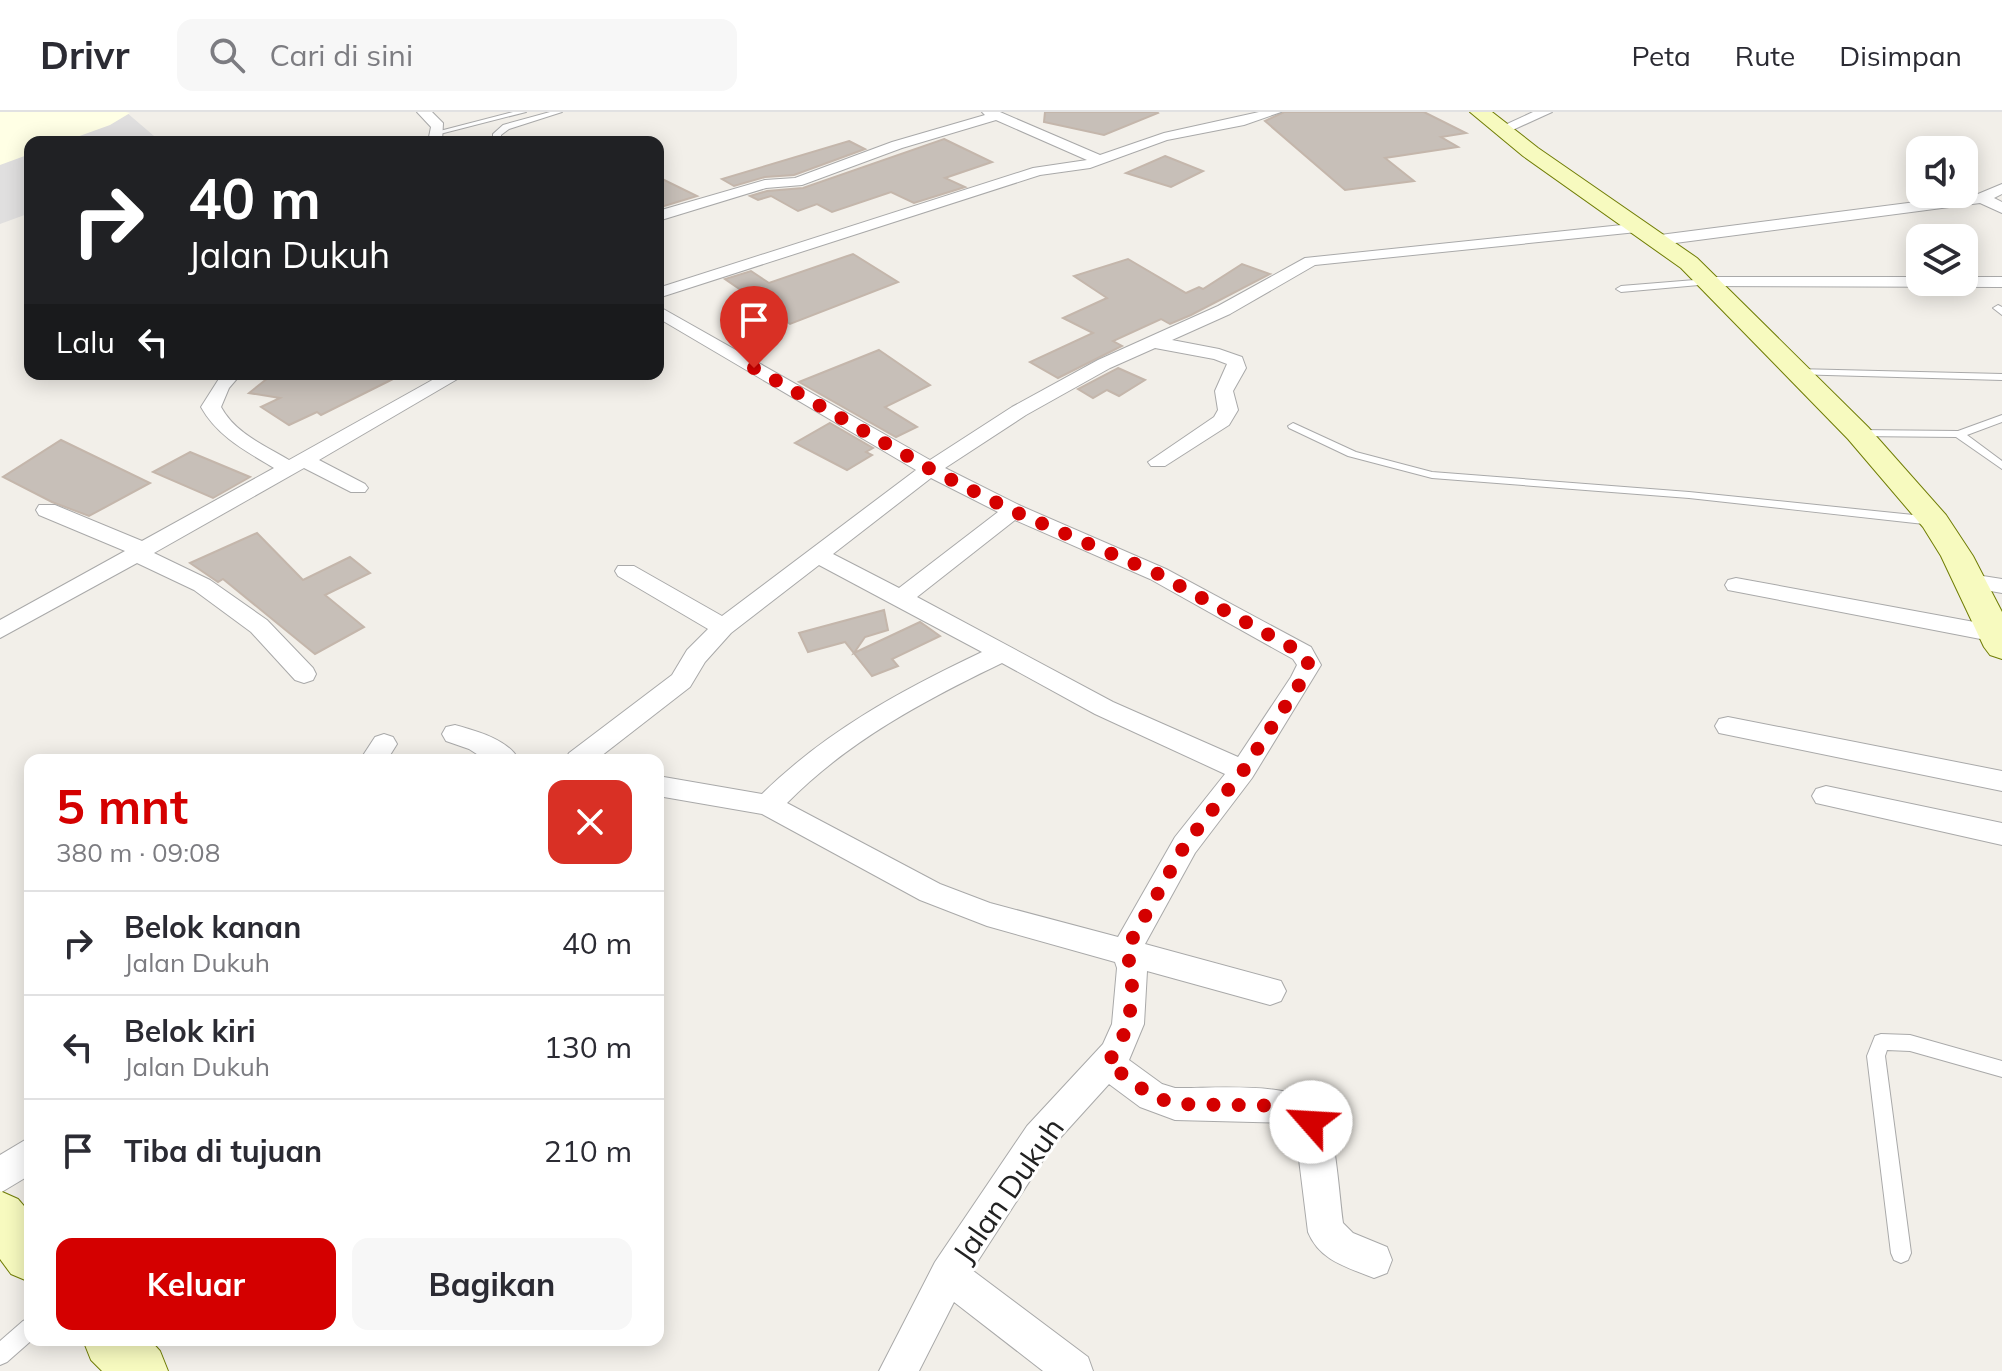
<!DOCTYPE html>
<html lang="id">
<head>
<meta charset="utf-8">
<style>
	body { margin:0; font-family:Mulish,sans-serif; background:#f7f7f7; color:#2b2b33; height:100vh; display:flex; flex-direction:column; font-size:30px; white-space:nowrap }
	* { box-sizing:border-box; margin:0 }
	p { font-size:26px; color:#7c7c81 }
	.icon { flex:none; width:44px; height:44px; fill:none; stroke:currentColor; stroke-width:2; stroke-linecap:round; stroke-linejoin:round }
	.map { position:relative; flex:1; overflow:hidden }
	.panel { position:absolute; left:24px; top:642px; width:640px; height:592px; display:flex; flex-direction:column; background:#fff; border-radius:16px; box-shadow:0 4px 20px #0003 }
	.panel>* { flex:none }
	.guide { position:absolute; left:24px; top:24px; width:640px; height:244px; border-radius:16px; box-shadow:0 4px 20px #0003; background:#202124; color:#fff; overflow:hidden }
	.controls { position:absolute; left:1906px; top:24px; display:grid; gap:16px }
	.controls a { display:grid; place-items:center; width:72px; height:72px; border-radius:16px; background:#fff; box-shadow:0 4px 20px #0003; font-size:40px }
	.pin { position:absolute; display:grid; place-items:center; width:68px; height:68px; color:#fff; margin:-82px -34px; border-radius:50% 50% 50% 0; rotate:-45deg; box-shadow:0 0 8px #0007 }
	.pin .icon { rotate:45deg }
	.me { position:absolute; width:88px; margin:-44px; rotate:296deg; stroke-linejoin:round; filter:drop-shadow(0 0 6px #0008) }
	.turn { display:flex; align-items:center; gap:28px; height:168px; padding:0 32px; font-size:36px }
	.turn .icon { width:104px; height:104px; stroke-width:2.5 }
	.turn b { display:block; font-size:56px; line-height:68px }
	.then { display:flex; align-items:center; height:76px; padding:0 32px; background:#0003; gap:16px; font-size:30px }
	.round { display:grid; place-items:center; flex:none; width:84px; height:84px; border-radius:16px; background:#f7f7f7 }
	.head { display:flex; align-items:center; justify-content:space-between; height:136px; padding:0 32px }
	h1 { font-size:48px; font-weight:700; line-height:60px; color:#d40000 }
	.cta { display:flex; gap:16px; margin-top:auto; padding:16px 32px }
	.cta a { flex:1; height:92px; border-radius:16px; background:#d40000; color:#fff; font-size:32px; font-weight:700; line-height:92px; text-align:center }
	.cta a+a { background:#f7f7f7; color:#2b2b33 }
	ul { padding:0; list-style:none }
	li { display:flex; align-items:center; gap:24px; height:104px; padding:0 32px; border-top:2px solid #e1e1e2 }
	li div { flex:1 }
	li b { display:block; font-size:30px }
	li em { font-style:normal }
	header { display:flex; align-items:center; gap:48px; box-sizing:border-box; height:112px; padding:0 40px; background:#fff; border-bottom:2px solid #e1e1e2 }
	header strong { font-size:38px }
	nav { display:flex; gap:44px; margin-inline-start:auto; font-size:28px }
	.search { width:560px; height:72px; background:#f7f7f7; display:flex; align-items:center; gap:20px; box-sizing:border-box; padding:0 28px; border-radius:16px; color:#7c7c81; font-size:30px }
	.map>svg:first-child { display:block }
</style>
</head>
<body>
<header>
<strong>Drivr</strong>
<div class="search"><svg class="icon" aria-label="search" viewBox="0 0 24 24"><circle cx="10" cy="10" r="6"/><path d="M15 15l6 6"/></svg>Cari di sini</div>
<nav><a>Peta</a><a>Rute</a><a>Disimpan</a></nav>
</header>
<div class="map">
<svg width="2002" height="1259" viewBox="0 0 2002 1259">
	<rect width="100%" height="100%" fill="#f2efe9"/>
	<polygon fill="#e0dfdf" points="0,0 126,0 161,30 30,30 30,101 0,112"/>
	<polygon fill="#ffffe5" points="0,0 126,0 130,1 110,13 63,30 30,30 30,42 0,53"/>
	<g fill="#c7bfb8" stroke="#c4b6ab" stroke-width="2">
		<polygon points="1045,0 1157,0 1158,1 1104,23 1044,10"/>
		<polygon points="1284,0 1424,0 1466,21 1441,25 1458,35 1385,46 1414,69 1345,78 1265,9"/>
		<polygon points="944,27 992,50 945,66 965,75 914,91 891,80 832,100 817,92 798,99 771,84 758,88 750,84 767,79 803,76"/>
		<polygon points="849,29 865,37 794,63 765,65 734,74 722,67"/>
		<polygon points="1165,44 1203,59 1171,75 1126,61"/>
		<polygon points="658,65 697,84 658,96"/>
		<polygon points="853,142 898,170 790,212 725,167 751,159 769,171"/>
		<polygon points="1128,147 1186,181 1199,175 1203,177 1242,152 1270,162 1191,203 1170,212 1161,207 1113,229 1122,234 1058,266 1030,250 1093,221 1063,206 1107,186 1074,164"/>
		<polygon points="879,238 930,273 885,295 917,315 896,325 799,270"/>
		<polygon points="1118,256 1145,268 1119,284 1107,278 1093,286 1078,277"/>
		<polygon points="273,262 403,262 321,303 317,300 289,313 261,295 280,286 249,281"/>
		<polygon points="830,311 873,336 866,340 872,343 847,358 795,331"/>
		<polygon points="61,328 150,371 89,404 52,390 3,365"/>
		<polygon points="190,340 250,365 213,386 153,360"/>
		<polygon points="257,421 303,468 350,445 370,461 325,483 364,515 315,542 223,467 218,470 190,451"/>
		<polygon points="884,498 888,518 865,525 854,541 920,510 940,524 892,547 898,554 872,564 845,530 808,540 799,521"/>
	</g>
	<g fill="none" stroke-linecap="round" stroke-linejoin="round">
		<defs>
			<g id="lane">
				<polygon points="513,0 526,0 436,23 432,21"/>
				<polygon points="550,0 562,0 509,17 501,23 501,30 493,30 493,22 503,13"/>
				<polygon points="1707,167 1710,168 1710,172 1621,180 1616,177 1621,174"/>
				<polygon points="1998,193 2002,195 2002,203 1993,196"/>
				<polygon points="1796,257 2002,262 2002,268 1792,262 1791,260"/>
				<polygon points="2002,303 2002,310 1967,323 2002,349 2002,357 1956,325 1858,324 1853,321 1858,318 1958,319"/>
				<polygon points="1293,311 1356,340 1432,360 1689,380 1933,405 1939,409 1933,413 1689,386 1432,366 1348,344 1289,316 1288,314"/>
				<polygon points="1881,922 1910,923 2002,949 2002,965 1910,939 1887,938 1885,944 1911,1141 1908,1148 1901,1151 1894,1148 1891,1141 1867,944 1875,924"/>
				<polygon points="30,1206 30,1228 32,1228 7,1250 0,1253 0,1229 23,1209"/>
			</g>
			<g id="street">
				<polygon points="417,0 432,0 443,11 442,30 428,30 431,15"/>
				<polygon points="982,0 1000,0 1100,43 1164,21 1259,0 1281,0 1244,13 1167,28 1090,56 1040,63 658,186 658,176 1033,56 1087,48 996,8 902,36 802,73 766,76 658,109 658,99 765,68 795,66 892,30 985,3"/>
				<polygon points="1533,0 1552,0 1506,21 1494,18"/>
				<polygon points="2002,72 2002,82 1994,86 2002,90 2002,101 1980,91 1660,133 1652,128 1660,123 1978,82"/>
				<path d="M 1641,111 L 1647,113 L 1647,119 L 1315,153 L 1230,202 L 1172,228 L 1219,237 L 1242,245 L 1246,256 L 1233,279 L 1238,298 L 1229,313 L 1165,354 L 1151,354 L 1148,350 L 1214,305 L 1218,298 L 1215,279 L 1227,252 L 1214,247 L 1155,236 L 1110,256 L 1026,303 L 945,356 L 1021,394 L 1166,457 L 1311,535 L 1321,553 L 1252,666 L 1195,741 L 1145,832 L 1281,869 L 1286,879 L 1281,889 L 1270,893 L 1147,859 L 1144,912 L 1129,948 L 1162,972 L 1175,976 C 1210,977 1305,967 1324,1000 C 1336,1023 1339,1083 1343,1111 L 1353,1121 L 1387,1135 L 1392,1148 L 1387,1161 L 1374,1166 C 1347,1155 1320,1149 1308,1120 L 1295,1015 L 1291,1011 L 1175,1008 L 1140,995 L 1109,972 L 1051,1036 L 972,1158 L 1088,1245 L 1093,1259 L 1043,1259 L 954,1190 L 919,1259 L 879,1259 L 935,1150 L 1027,1014 L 1103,932 L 1112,912 L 1117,856 L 1115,850 L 987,814 L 920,788 L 762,702 L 658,684 L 658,664 L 762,682 C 826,619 902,578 982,540 L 819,453 L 731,521 L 705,550 L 690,575 L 596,648 L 565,648 L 569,641 L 672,563 L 687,538 L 708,517 L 618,464 L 615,459 L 618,454 L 634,454 L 722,504 L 916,358 L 658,206 L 658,194 L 930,348 L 1012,295 L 1098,248 L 1218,194 L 1305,146 ZM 931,366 L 998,400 L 899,476 L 833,442 ZM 1015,408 L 1150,467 L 1293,547 L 1297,553 L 1291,565 L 1238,645 L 1113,590 L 917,485 ZM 1002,551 L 1095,602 L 1225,662 L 1175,725 L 1118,825 L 990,791 L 940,772 L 787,691 C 848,629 925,588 1002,551 Z"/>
				<polygon points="1707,165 1920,165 1920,170 1964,170 1964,165 2002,165 2002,175 1701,174 1699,170 1701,166"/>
				<path d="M 222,262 L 241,262 L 229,276 L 221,295 C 235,321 264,333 289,348 L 443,262 L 466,262 L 319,348 L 365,372 L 368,376 L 365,380 L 351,380 L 304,356 L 154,441 L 210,468 L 267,508 L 313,556 L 316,562 L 313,568 L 304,571 L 295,568 L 251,520 L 194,478 L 137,451 L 0,526 L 0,508 L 125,439 L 39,403 L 36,398 L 39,393 L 55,393 L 142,429 L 274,356 C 246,339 218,325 201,295 Z"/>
				<polygon points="1970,462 2002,467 2002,481 1962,474 1959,469 1962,464"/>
				<polygon points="1736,466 1996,514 2002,516 2002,528 1996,530 1728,478 1725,473 1728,468"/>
				<polygon points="1728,605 2002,659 2002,679 1719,621 1715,614 1719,607"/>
				<path d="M 455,613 C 476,619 508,627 519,648 L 486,648 L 469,637 L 446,629 L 442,622 L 446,615 Z"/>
				<polygon points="384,622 393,625 397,632 387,648 360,648 375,625"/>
				<polygon points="1826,674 2002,711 2002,733 1816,691 1812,684 1816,677"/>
				<polygon points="30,1025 30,1063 0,1081 0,1043"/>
			</g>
			<g id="secondary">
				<polygon points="1470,0 1492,0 1538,36 1697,146 1868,315 1946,403 1973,444 2002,500 2002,547 1990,543 1984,535 1941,444 1923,415 1848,327 1681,156 1523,44"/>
				<polygon points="0,1079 18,1087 30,1101 30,1170 11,1162 0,1147"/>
				<polygon points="83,1228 150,1228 160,1239 168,1259 102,1259 91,1248"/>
			</g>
		</defs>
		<use href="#lane" stroke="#a9a9a9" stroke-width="2"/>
		<use href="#street" stroke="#a9a9a9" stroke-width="2"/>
		<use href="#secondary" stroke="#707d05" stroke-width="2"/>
		<use href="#lane" fill="#fff" fill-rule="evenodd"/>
		<use href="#street" fill="#fff" fill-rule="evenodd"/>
		<use href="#secondary" fill="#f7fabf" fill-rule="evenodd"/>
	</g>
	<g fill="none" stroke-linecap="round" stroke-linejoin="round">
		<path stroke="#d40000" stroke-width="14" stroke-dasharray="0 25.2" d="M 754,256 L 930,357 L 1013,399 L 1158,462 L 1302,541 L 1309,553 L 1303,567 L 1243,659 L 1185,733 L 1126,838 C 1138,874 1132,922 1107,951 L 1152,984 L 1175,992 L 1289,994 L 1303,999 L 1311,1010"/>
	</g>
	<g text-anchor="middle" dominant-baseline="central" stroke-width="6" stroke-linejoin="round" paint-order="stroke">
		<g font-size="30" fill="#222" stroke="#fff">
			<text transform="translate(1008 1078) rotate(-55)">Jalan Dukuh</text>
		</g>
	</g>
</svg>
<div class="controls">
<a><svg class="icon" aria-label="sound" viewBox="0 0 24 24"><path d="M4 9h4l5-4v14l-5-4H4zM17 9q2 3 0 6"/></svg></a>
<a><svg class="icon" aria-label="layers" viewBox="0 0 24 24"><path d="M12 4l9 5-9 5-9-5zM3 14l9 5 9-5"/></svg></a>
</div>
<div class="pin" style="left:754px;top:256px;background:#d93025"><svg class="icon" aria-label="arrive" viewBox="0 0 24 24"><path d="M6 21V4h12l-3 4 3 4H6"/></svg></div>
<svg class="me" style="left:1311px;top:1010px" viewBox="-20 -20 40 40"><circle r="19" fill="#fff"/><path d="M0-13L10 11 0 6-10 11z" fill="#d40000"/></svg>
<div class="guide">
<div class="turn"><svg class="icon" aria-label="right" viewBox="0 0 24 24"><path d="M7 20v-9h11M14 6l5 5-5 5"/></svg><div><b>40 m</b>Jalan Dukuh</div></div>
<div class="then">Lalu<svg class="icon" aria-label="left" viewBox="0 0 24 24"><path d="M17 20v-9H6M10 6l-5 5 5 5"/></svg></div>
</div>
<section class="panel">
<div class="head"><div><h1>5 mnt</h1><p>380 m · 09:08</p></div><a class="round" style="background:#d93025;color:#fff"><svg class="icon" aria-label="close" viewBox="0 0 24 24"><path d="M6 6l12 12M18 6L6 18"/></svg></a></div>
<ul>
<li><svg class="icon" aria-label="right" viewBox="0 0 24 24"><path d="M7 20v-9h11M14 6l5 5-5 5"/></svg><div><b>Belok kanan</b><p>Jalan Dukuh</p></div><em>40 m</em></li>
<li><svg class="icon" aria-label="left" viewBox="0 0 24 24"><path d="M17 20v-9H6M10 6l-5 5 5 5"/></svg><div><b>Belok kiri</b><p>Jalan Dukuh</p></div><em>130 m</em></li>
<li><svg class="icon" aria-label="arrive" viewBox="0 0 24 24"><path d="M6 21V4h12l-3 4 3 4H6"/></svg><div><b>Tiba di tujuan</b></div><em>210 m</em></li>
</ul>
<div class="cta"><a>Keluar</a><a>Bagikan</a></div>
</section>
</div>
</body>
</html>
